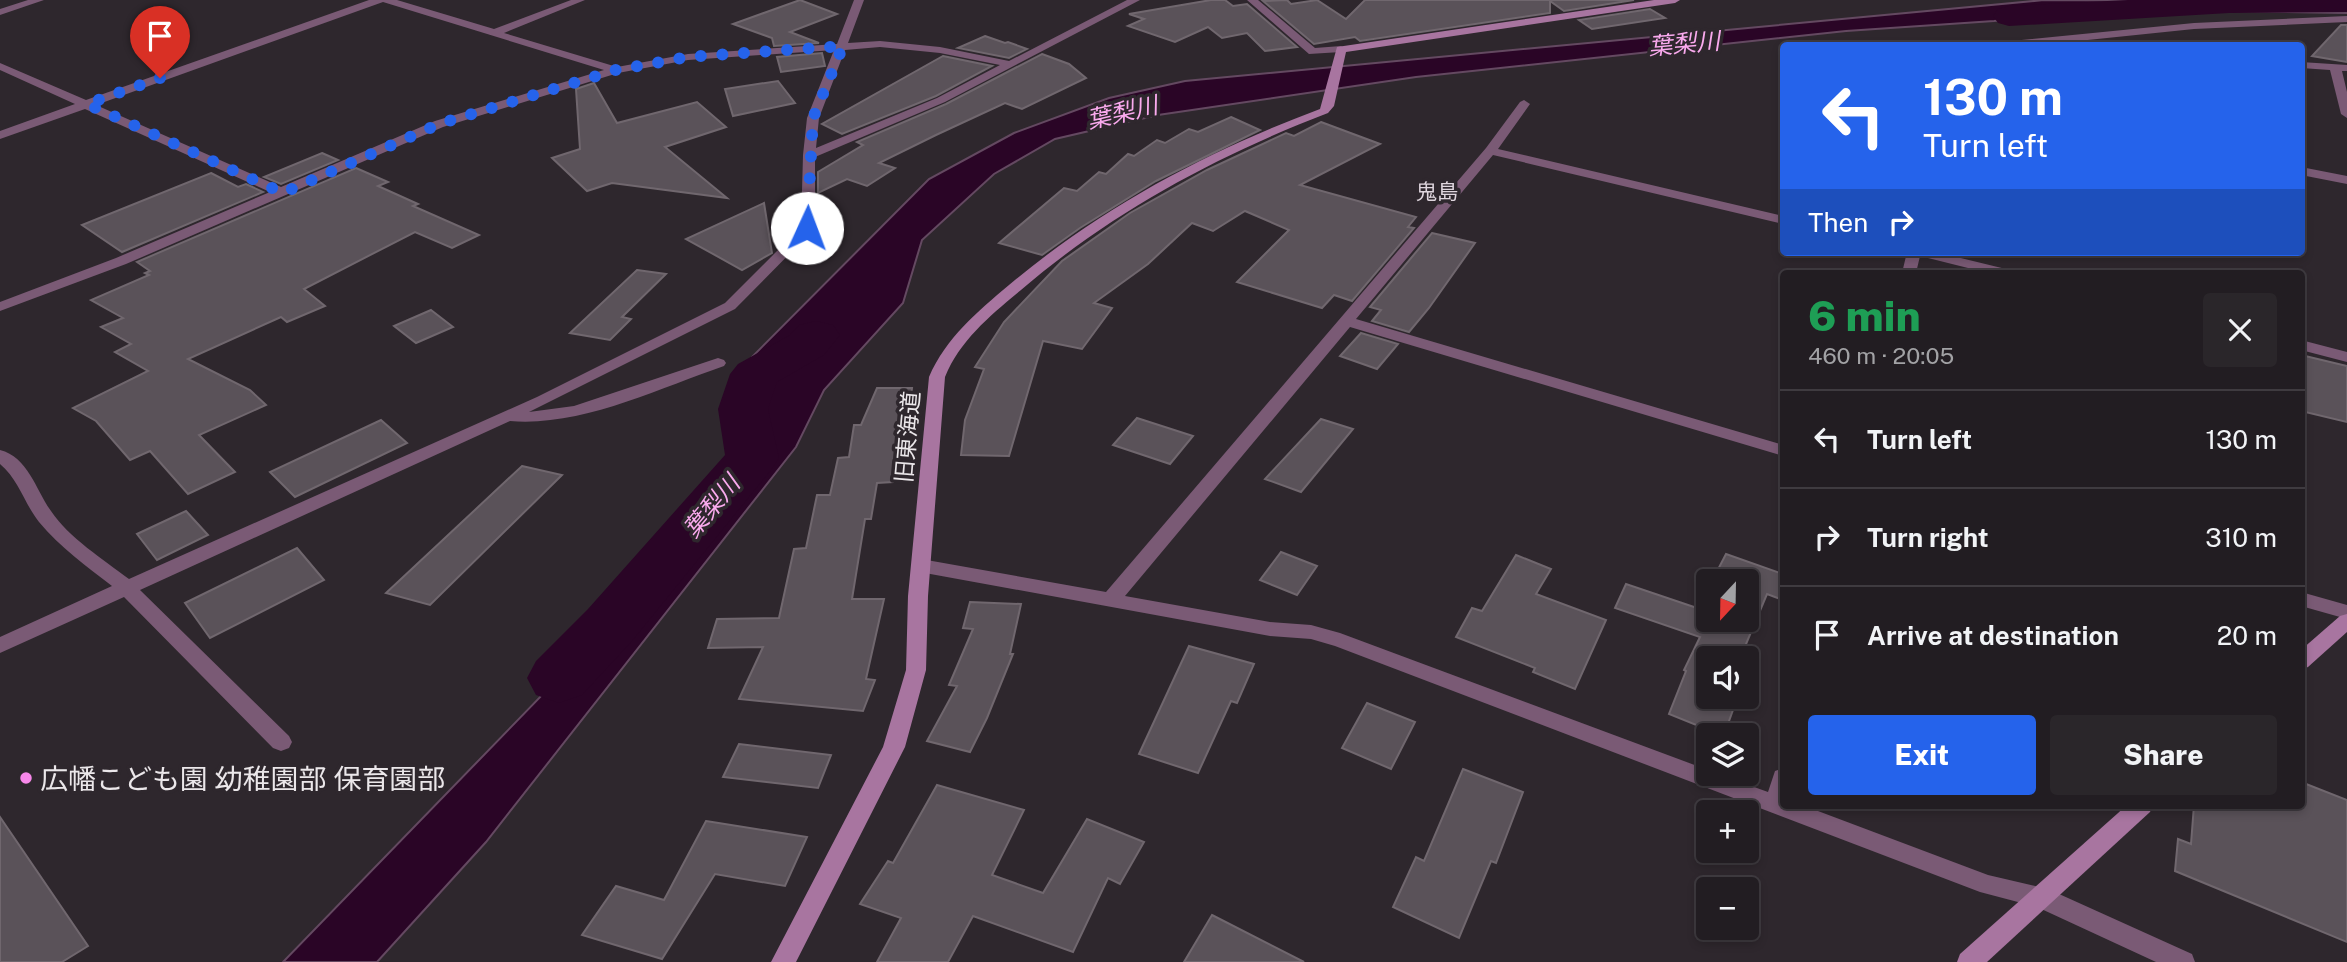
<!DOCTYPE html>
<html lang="en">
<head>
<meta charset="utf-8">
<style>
	body { margin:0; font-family:"Public Sans","Noto Sans JP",sans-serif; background:#2a262a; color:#f1f3f6; height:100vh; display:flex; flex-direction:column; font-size:26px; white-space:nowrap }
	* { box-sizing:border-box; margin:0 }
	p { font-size:23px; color:#a2a2a5 }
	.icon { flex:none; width:38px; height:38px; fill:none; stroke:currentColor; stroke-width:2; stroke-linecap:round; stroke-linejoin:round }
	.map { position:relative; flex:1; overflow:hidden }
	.panel { position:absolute; left:1780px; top:270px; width:525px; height:539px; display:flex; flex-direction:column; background:#221d22; border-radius:7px; box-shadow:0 4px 10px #0003,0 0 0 2px #3f3b40 }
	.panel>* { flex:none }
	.top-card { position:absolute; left:1780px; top:42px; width:525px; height:214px; border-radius:7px; box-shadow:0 4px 10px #0003,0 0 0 2px #3f3b40; background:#2563eb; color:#fff; overflow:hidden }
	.needle { width:46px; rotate:202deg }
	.tools { position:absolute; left:1696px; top:569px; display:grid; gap:14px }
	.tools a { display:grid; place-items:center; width:63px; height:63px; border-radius:7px; background:#221d22; box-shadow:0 4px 10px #0003,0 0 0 2px #3f3b40; font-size:35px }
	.pin { position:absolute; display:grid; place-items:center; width:60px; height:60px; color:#fff; margin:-72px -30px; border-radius:50% 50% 50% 0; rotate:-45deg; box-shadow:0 0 7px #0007 }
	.pin .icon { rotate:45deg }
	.me { position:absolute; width:77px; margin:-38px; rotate:2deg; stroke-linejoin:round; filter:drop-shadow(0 0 5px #0008) }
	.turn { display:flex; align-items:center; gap:24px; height:147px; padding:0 28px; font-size:32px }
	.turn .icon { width:91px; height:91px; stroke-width:2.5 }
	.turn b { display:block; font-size:49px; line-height:60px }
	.then { display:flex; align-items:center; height:66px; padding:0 28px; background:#0003; gap:14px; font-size:26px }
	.round { display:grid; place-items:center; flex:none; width:74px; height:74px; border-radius:7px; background:#2a262a }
	.overview { display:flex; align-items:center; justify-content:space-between; height:119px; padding:0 28px }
	h1 { font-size:42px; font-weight:800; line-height:52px; color:#1e9e55 }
	.primary-button { display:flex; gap:14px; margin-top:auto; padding:14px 28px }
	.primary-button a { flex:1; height:80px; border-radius:7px; background:#2563eb; color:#fff; font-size:28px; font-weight:800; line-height:80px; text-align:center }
	.primary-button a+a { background:#2a262a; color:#f1f3f6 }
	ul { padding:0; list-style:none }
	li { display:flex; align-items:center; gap:21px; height:98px; padding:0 28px; border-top:2px solid #3f3b40 }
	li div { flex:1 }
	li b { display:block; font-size:26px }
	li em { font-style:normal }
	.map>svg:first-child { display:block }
</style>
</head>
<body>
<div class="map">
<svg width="2347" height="962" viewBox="0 0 2347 962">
	<rect width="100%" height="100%" fill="#2e272d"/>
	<polygon fill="#2a0526" stroke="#644961" stroke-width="2" points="2044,0 2347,2 2347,13 2111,9 1994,21 1846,31 1416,77 1158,115 1055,139 994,174 922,240 903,303 824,390 796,447 486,842 377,962 283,962 646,588 752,458 743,409 755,374 752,357 929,179 1014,133 1109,98 1185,81"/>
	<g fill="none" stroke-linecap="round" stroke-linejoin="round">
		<g fill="#2a0526" fill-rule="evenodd">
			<polygon points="2128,0 2347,0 2347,12 2229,13 2009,26 1998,23 1993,16 1998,9 2009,6"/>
			<polygon points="816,321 833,325 840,335 824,355 777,382 768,409 779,458 771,470 632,641 582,695 559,703 536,695 527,678 536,661 588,609 725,455 718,409 730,374 738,364 790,335 799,325"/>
		</g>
	</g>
	<g fill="#5a5259" stroke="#70676e" stroke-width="2">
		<polygon points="800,0 837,14 790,32 819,43 774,46 772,38 733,24"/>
		<polygon points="1211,0 1225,0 1233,6 1247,4 1297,47 1265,51 1247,33 1222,38 1208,27 1175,42 1128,26 1144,19 1129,14"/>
		<polygon points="1287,0 1291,4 1317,0 1346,19 1365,0 1634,0 1564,11 1550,1 1550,13 1360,41 1355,37 1314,44 1263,1"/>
		<polygon points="1650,9 1665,18 1592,29 1579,20"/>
		<polygon points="2341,25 2347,25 2347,62 2312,56"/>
		<polygon points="985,36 1005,43 1008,42 1027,49 1009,58 958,48"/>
		<polygon points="822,53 825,66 781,72 777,57"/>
		<polygon points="1042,54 1069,64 1086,78 1022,109 1005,103 936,135 879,163 895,168 867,186 847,179 818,193 818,172 863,145 857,142 946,104"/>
		<polygon points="943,56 992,66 936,96 842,134 822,124"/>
		<polygon points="778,81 795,103 733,116 725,89"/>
		<polygon points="594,83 617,123 697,102 726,127 665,147 727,198 612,183 587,191 552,158 580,149 576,89"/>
		<polygon points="1231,117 1260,130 1156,181 1080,228 1042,255 999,243 1064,188 1077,191 1099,172 1106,174 1128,154 1134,156 1157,140 1165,143 1189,129 1198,132"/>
		<polygon points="1321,122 1380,144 1300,185 1416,217 1408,227 1414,228 1352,301 1334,295 1322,308 1237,282 1289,230 1245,211 1213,231 1192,223 1148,264 1094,303 1112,308 1082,349 1043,341 1009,456 961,455 965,420 984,369 975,367 1004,322 1062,261 1130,213 1207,170 1286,133 1294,136"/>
		<polygon points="322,153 338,160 281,184 264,177"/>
		<polygon points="356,168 388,182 378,186 418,204 413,206 479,235 452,248 415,232 304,289 325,306 287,322 281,317 188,359 250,390 266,405 199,435 235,472 188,494 150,451 130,460 96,421 73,408 148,371 115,352 131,344 101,327 123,318 91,300 149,275 145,273 150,271 137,262"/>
		<polygon points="211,173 238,187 246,184 263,192 122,252 82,225"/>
		<polygon points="764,203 772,253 742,270 686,239"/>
		<polygon points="1432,233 1475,243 1429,308 1409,332 1372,321 1381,310 1370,307"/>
		<polygon points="637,270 666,274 622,317 631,319 610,340 570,333"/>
		<polygon points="431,310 453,327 416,343 394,326"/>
		<polygon points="1361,333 1398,344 1377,369 1340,356"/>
		<polygon points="2301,355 2347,366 2347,422 2301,411"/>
		<polygon points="877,388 912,388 905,444 899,444 893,482 877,483 871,519 865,519 852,599 884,599 866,679 875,680 863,711 739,699 763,647 708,648 717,619 779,618 794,549 806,548 817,495 830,495 838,458 849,457 854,425 861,425"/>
		<polygon points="1137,418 1193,436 1170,464 1113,445"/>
		<polygon points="1321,419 1353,429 1301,492 1265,479"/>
		<polygon points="381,420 407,443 295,497 270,472"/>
		<polygon points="522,466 562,475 430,605 386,593"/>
		<polygon points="186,511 208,535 157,560 137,534"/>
		<polygon points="297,548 324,580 210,638 185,603"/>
		<polygon points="1281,552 1317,566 1297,595 1260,580"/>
		<polygon points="1726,554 1783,574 1783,600 1767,594 1741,656 1746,658 1708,658 1708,696 1738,696 1724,735 1721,735 1669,714 1686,671 1684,670 1700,637 1615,608 1626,584 1697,608 1708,587 1708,620 1746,620 1746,581 1712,581"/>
		<polygon points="1516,555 1551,569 1536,594 1606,620 1575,689 1533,672 1535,668 1456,637 1472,608 1482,611"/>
		<polygon points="970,602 1021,604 1010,654 1013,654 987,718 970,752 927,741 957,686 949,685 973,629 963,628"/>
		<polygon points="1189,646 1254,664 1237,703 1231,701 1198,773 1139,754"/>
		<polygon points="1367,703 1415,722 1391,769 1342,748"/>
		<polygon points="739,744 831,755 818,788 723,777"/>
		<polygon points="1463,769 1523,792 1496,863 1491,861 1459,938 1393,907 1416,857 1424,861"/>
		<polygon points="2301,782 2347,800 2347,942 2175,871 2178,839 2191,844 2194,805 2301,805"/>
		<polygon points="937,785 1024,810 992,875 1043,893 1087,819 1144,842 1120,884 1108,878 1073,952 973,916 948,962 877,962 901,918 860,904 888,861 893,863"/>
		<polygon points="0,817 88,946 62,962 0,962"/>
		<polygon points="706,821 807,837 785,886 715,874 662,959 582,935 616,886 664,900"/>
		<polygon points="1212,915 1304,962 1184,962"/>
	</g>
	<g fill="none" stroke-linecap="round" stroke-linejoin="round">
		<g fill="#7a5a75" fill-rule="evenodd">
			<polygon points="28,0 44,0 0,15 0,9"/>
			<path d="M 369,0 L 397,0 L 494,29 L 571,0 L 585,0 L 504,33 L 617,67 L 688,54 L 837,44 L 854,0 L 864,0 L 848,43 L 880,41 L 940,47 L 1009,61 L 1127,0 L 1140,0 L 945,102 L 815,157 L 815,228 L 735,309 L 529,412 L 574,406 L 718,358 L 724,360 L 726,363 L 724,366 C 657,389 581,427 510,421 L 140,590 L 289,736 L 292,742 L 289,748 L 281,751 L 273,748 L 124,597 L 0,653 L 0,637 L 112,586 C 87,567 60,547 39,522 C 24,503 19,480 0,464 L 0,450 C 28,457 36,490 51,511 C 68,537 104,560 129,579 L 537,397 L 725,303 L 801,227 L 803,155 L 807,118 L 834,50 L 688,60 L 618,73 L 443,127 L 126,264 L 0,311 L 0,302 L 116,258 L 270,192 L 85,109 L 0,139 L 0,131 L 75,104 L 0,70 L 0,63 L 86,100 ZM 383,2 L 604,70 L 435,121 L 281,187 L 96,105 ZM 880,47 L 940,53 L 1000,65 L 937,98 L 816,148 L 819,118 L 845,50 Z"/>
			<polygon points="1247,0 1258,0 1315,48 1341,46 1346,49 1341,52 1309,54"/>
			<polygon points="2347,16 2347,22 2194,29 2030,46 1987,46 1992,43 2194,23"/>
			<polygon points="2301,62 2347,65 2347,71 2342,71 2347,92 2347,118 2341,114 2330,70 2301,68"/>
			<polygon points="1524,100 1530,104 1498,149 1783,216 1783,224 1493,155 1356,319 1783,445 1783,456 1350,327 1125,596 1270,622 1311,625 1340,633 1708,770 1708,774 1718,774 1768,792 1775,771 1783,768 1783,805 1802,805 1988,875 2048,889 2192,954 2195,962 2156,962 2037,907 1980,892 1335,646 1311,639 1270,636 914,571 912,566 914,561 921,559 1106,592 1486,148 1520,102"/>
			<polygon points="2301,167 2347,176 2347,184 2301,175"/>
			<polygon points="1907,252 1936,252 2010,270 2012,273 1988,273 1920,256 1916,273 1902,273"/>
			<polygon points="2301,340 2347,352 2347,362 2301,350"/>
			<polygon points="2301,592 2347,605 2347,619 2301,606"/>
		</g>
		<g fill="#a875a0" fill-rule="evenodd">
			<path d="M 1654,0 L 1680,0 L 1675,3 L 1346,52 L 1334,106 L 1328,113 C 1216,156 1112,212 1021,290 C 991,315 960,340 945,377 L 928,596 L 926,670 L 905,747 L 796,962 L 771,962 L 883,747 L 906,670 L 908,596 L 929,377 C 946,338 977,312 1009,285 C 1102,207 1207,151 1320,109 L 1337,47 Z"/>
			<polygon points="2347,614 2347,632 2308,667 2301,670 2301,650 2340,616"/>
			<polygon points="2127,805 2153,805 2150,812 1987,962 1957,962 1960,954"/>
		</g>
	</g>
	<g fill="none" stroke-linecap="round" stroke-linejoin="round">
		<polyline stroke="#2563eb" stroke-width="12" stroke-dasharray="0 21.6" points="160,78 87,104 283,193 439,124 616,70 688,57 843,46 813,118 807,228"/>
	</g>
	<circle fill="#f888ea" stroke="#2e272d" stroke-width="2.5" cx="26" cy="778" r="7"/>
	<g text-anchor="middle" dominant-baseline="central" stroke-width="7" stroke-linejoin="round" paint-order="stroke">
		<g font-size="21" fill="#dfd6de" stroke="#2e272d">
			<text x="1437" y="191">鬼島</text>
		</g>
		<g font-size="23" fill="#ebe7ea" stroke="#2e272d">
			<text transform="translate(907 437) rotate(-85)">旧東海道</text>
		</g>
		<g font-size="24" font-style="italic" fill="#faaaee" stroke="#2e272d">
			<text transform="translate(1684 43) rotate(-5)">葉梨川</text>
			<text transform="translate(1122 112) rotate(-13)">葉梨川</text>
			<text transform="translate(711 506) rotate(-50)">葉梨川</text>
		</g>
		<g font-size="28" fill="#ebe7ea" stroke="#2e272d" text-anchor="start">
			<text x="40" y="778">広幡こども園 幼稚園部 保育園部</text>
		</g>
	</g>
</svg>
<div class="tools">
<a><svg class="needle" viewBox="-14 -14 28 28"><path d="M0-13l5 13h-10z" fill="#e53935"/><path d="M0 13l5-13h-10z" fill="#a2a2a5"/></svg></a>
<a><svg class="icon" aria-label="sound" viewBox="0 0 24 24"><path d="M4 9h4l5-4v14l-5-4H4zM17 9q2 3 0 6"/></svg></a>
<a><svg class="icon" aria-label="layers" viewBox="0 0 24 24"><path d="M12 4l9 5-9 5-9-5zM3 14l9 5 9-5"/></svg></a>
<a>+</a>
<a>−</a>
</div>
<div class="pin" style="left:160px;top:78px;background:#d93025"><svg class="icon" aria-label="arrive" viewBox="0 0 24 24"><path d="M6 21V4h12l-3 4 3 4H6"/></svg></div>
<svg class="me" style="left:807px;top:228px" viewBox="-20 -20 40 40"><circle r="19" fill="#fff"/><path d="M0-13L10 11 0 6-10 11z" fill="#2563eb"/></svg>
<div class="top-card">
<div class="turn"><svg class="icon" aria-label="left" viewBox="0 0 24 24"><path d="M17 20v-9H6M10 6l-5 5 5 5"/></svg><div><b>130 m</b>Turn left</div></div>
<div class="then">Then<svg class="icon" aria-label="right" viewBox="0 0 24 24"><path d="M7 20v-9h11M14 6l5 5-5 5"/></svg></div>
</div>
<section class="panel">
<div class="overview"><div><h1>6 min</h1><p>460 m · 20:05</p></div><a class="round"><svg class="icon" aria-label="close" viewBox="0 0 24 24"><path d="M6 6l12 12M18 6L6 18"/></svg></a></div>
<ul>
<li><svg class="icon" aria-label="left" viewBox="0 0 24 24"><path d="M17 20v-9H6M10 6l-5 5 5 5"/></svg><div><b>Turn left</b></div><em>130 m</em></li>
<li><svg class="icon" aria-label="right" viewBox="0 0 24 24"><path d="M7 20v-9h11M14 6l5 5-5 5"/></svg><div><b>Turn right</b></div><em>310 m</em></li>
<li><svg class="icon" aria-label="arrive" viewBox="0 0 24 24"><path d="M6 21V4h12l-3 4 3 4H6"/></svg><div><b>Arrive at destination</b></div><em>20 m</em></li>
</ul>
<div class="primary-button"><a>Exit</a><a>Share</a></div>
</section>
</div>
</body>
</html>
